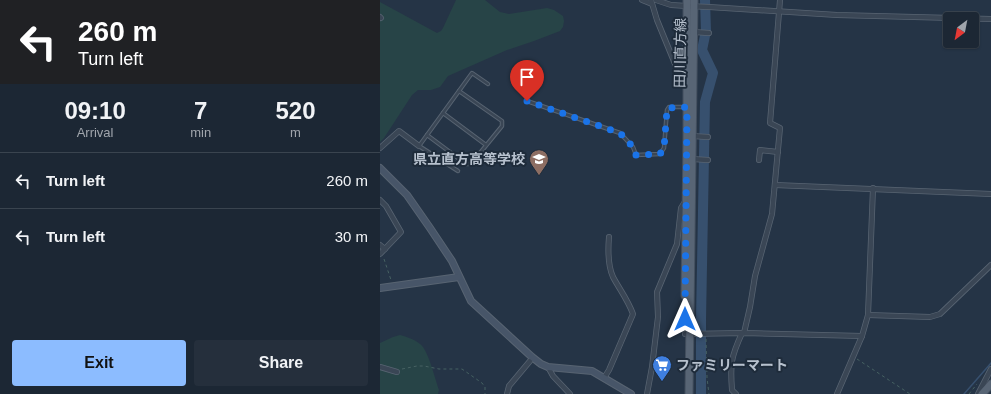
<!DOCTYPE html>
<html lang="en">
<head>
<meta charset="utf-8">
<style>
	body { margin:0; font-family:Arial,"Noto Sans JP",sans-serif; background:#252f3c; color:#f1f3f6; height:100vh; display:flex; flex-direction:column; font-size:15px; white-space:nowrap }
	* { box-sizing:border-box; margin:0 }
	p { font-size:13px; color:#a0a5ac }
	.icon { flex:none; width:22px; height:22px; fill:none; stroke:currentColor; stroke-width:2; stroke-linecap:round; stroke-linejoin:round }
	.map { position:relative; flex:1; overflow:hidden }
	.side { display:flex; flex-direction:column; background:#1c2734; width:380px }
	.side>* { flex:none }
	.banner { background:#202124; color:#fff; overflow:hidden }
	.needle { width:26px; rotate:212deg }
	.tools { position:absolute; left:563px; top:12px; display:grid; gap:8px }
	.tools a { display:grid; place-items:center; width:36px; height:36px; border-radius:4px; background:#1c2734; box-shadow:0 1px 3px #0004,0 0 0 1px #3a444f; font-size:20px }
	.pin { position:absolute; display:grid; place-items:center; width:34px; height:34px; color:#fff; margin:-41px -17px; border-radius:50% 50% 50% 0; rotate:-45deg; box-shadow:0 0 4px #0007 }
	.pin .icon { rotate:45deg }
	.me { position:absolute; width:44px; margin:-22px; rotate:0deg; stroke-linejoin:round; filter:drop-shadow(0 0 3px #0008) }
	.turn { display:flex; align-items:center; gap:14px; height:84px; padding:0 12px; font-size:18px }
	.turn .icon { width:52px; height:52px; stroke-width:2.5 }
	.turn b { display:block; font-size:28px; line-height:34px }
	.eta { display:flex; justify-content:space-evenly; align-items:center; height:68px; text-align:center }
	.eta b { font-size:24px; font-weight:700; line-height:28px }
	.button { display:flex; gap:8px; margin-top:auto; padding:8px 12px }
	.button a { flex:1; height:46px; border-radius:4px; background:#8cbcff; color:#111; font-size:16px; font-weight:700; line-height:46px; text-align:center }
	.button a+a { background:#252f3c; color:#f1f3f6 }
	ul { padding:0; list-style:none }
	li { display:flex; align-items:center; gap:12px; height:56px; padding:0 12px; border-top:1px solid #3a444f }
	li div { flex:1 }
	li b { display:block; font-size:15px }
	li em { font-style:normal }
	main { display:flex; flex:1; min-height:0 }
	.map>svg:first-child { display:block }
</style>
</head>
<body>
<main>
<section class="side">
<div class="banner">
<div class="turn"><svg class="icon" aria-label="left" viewBox="0 0 24 24"><path d="M17 20v-9H6M10 6l-5 5 5 5"/></svg><div><b>260 m</b>Turn left</div></div>
</div>
<div class="eta">
<div><b>09:10</b><p>Arrival</p></div>
<div><b>7</b><p>min</p></div>
<div><b>520</b><p>m</p></div>
</div>
<ul>
<li><svg class="icon" aria-label="left" viewBox="0 0 24 24"><path d="M17 20v-9H6M10 6l-5 5 5 5"/></svg><div><b>Turn left</b></div><em>260 m</em></li>
<li><svg class="icon" aria-label="left" viewBox="0 0 24 24"><path d="M17 20v-9H6M10 6l-5 5 5 5"/></svg><div><b>Turn left</b></div><em>30 m</em></li>
</ul>
<div class="button"><a>Exit</a><a>Share</a></div>
</section>
<div class="map">
<svg width="611" height="394" viewBox="0 0 611 394">
	<rect width="100%" height="100%" fill="#253446"/>
	<g fill="#274447">
		<polygon points="76,0 105,0 120,12 129,14 167,8 174,10 183,16 184,21 183,27 180,31 154,41 127,50 68,76 60,87 51,90 38,90 32,95 4,138 0,142 0,2 57,33 61,31 63,28"/>
		<path d="M 20,335 C 27,337 34,339 40,344 C 48,349 55,379 59,390 L 58,394 L 0,394 L 0,343 L 13,337 Z"/>
	</g>
	<g fill="none" stroke-linecap="round" stroke-linejoin="round">
		<polyline stroke="#37506e" stroke-width="1.5" points="584,394 611,363"/>
		<polyline stroke="#37506e" stroke-width="10" points="321,394 321,320 325,102 333,73 322,50 326,31 325,0"/>
		<defs>
			<g id="lane">
				<polyline points="147,101 240,133 253,147 256,155 280,154 284,148 287,110 289,107 306,107"/>
				<polyline points="63,113 106,145"/>
				<polyline points="47,135 86,164 91,164 122,126 122,121 79,91"/>
				<polyline points="78,171 39,146 92,73 108,84"/>
			</g>
			<g id="street">
				<polyline points="262,0 272,4"/>
				<polyline points="271,0 277,20 302,81 307,86"/>
				<polyline points="276,0 291,5 307,6 329,7 457,15 611,19"/>
				<polyline points="0,17 1,18"/>
				<polyline points="314,32 329,33"/>
				<polyline points="312,136 328,137"/>
				<polyline points="0,148 19,131 39,146"/>
				<polyline points="312,159 328,160"/>
				<polyline points="379,160 380,150 398,152"/>
				<polyline points="395,185 611,194"/>
				<polyline points="0,200 6,206 21,232 0,254"/>
				<polyline points="0,245 5,249"/>
				<polyline points="488,315 550,317 560,314 611,265"/>
				<polyline points="364,333 370,307 375,276 392,214 400,128 390,123 400,0"/>
				<polyline points="305,334 364,333 482,336"/>
				<polyline points="0,367 17,372"/>
				<polyline points="168,367 173,376 190,394"/>
				<path d="M 224,378 L 229,370 L 253,314 C 248,300 240,290 233,277 C 228,266 228,249 229,237"/>
				<polyline points="127,394 129,386 150,361"/>
				<polyline points="267,394 272,367 278,317 277,292 297,244 301,208 306,200"/>
				<path d="M 356,394 L 352,390 C 350,364 351,357 362,333"/>
				<polyline points="457,394 482,336 488,315 493,188"/>
				<polyline points="598,394 611,369"/>
			</g>
			<g id="secondary">
				<polyline points="0,168 27,195 50,228 72,261 91,301 152,357 161,364 168,367 212,371 251,394"/>
				<polyline points="0,288 79,277"/>
			</g>
			<g id="primary">
				<polyline points="305,296 307,137 307,0"/>
				<polyline points="309,394 314,0"/>
				<polyline points="602,394 611,384"/>
			</g>
		</defs>
		<use href="#lane" stroke="#586472" stroke-width="4.5"/>
		<use href="#street" stroke="#586472" stroke-width="6"/>
		<use href="#secondary" stroke="#586472" stroke-width="8"/>
		<use href="#primary" stroke="#434f5e" stroke-width="9"/>
		<g stroke="#466162" stroke-width="1" stroke-dasharray="3 3" stroke-linecap="butt">
			<polyline points="4,259 11,280"/>
			<polyline points="326,339 327,378 329,394"/>
			<polyline points="477,359 530,394"/>
			<polyline points="22,369 37,366 44,366 59,369 82,369 102,383 105,387 105,394"/>
			<polyline points="589,394 597,384"/>
		</g>
		<use href="#lane" stroke="#3a4655" stroke-width="2.5"/>
		<use href="#street" stroke="#3a4655" stroke-width="4.5"/>
		<use href="#secondary" stroke="#475568" stroke-width="6"/>
		<use href="#primary" stroke="#586575" stroke-width="7"/>
	</g>
	<g fill="none" stroke-linecap="round" stroke-linejoin="round">
		<polyline stroke="#1a73e8" stroke-width="7" stroke-dasharray="0 12.6" points="147,101 240,133 253,147 256,155 280,154 284,148 287,110 288,108 307,107 305,319"/>
	</g>
	<defs>
		<symbol id="school-pin" viewBox="-11 -11 22 30"><path d="M0 17L-7.5 6A9.5 9.5 0 1 1 7.5 6Z" fill="#8d6e63" stroke="#1e2b3a"/><path d="M0-5L7-2L0 1L-7-2ZM-4 1L0 2.5L4 1V4Q0 6-4 4Z" fill="#fff"/></symbol>
		<symbol id="supermarket-pin" viewBox="-11 -11 22 30"><path d="M0 17L-7.5 6A9.5 9.5 0 1 1 7.5 6Z" fill="#3f7fe0" stroke="#1e2b3a"/><path d="M-6-5.5h2.5l.6 2H6L4.5 2H-2.5L-4.4-4H-6ZM-1.5 3.2a1.3 1.3 0 1 0 .1 0ZM3 3.2a1.3 1.3 0 1 0 .1 0Z" fill="#fff"/></symbol>
	</defs>
	<g fill-rule="evenodd">
		<use href="#school-pin" x="148" y="148" width="22" height="30"/>
		<use href="#supermarket-pin" x="271" y="354" width="22" height="30"/>
	</g>
	<g text-anchor="middle" dominant-baseline="central" stroke-width="4" stroke-linejoin="round" paint-order="stroke">
		<g font-size="14" fill="#b7c1ce" stroke="#1e2b3a">
			<text transform="translate(300 53) rotate(-89)">田川直方線</text>
		</g>
		<g font-size="14" font-weight="bold" fill="#b7c1ce" stroke="#1e2b3a" text-anchor="end">
			<text x="145" y="159">県立直方高等学校</text>
			<text x="296" y="365" text-anchor="start">ファミリーマート</text>
		</g>
	</g>
</svg>
<div class="tools">
<a><svg class="needle" viewBox="-14 -14 28 28"><path d="M0-13l5 13h-10z" fill="#e53935"/><path d="M0 13l5-13h-10z" fill="#a0a5ac"/></svg></a>
</div>
<div class="pin" style="left:147px;top:101px;background:#d93025"><svg class="icon" aria-label="arrive" viewBox="0 0 24 24"><path d="M6 21V4h12l-3 4 3 4H6"/></svg></div>
<svg class="me" style="left:305px;top:319px" viewBox="-20 -20 40 40"><path d="M0-17L14 15 0 8-14 15z" fill="#1a73e8" stroke="#fff" stroke-width="4"/></svg>
</div>
</main>
</body>
</html>
